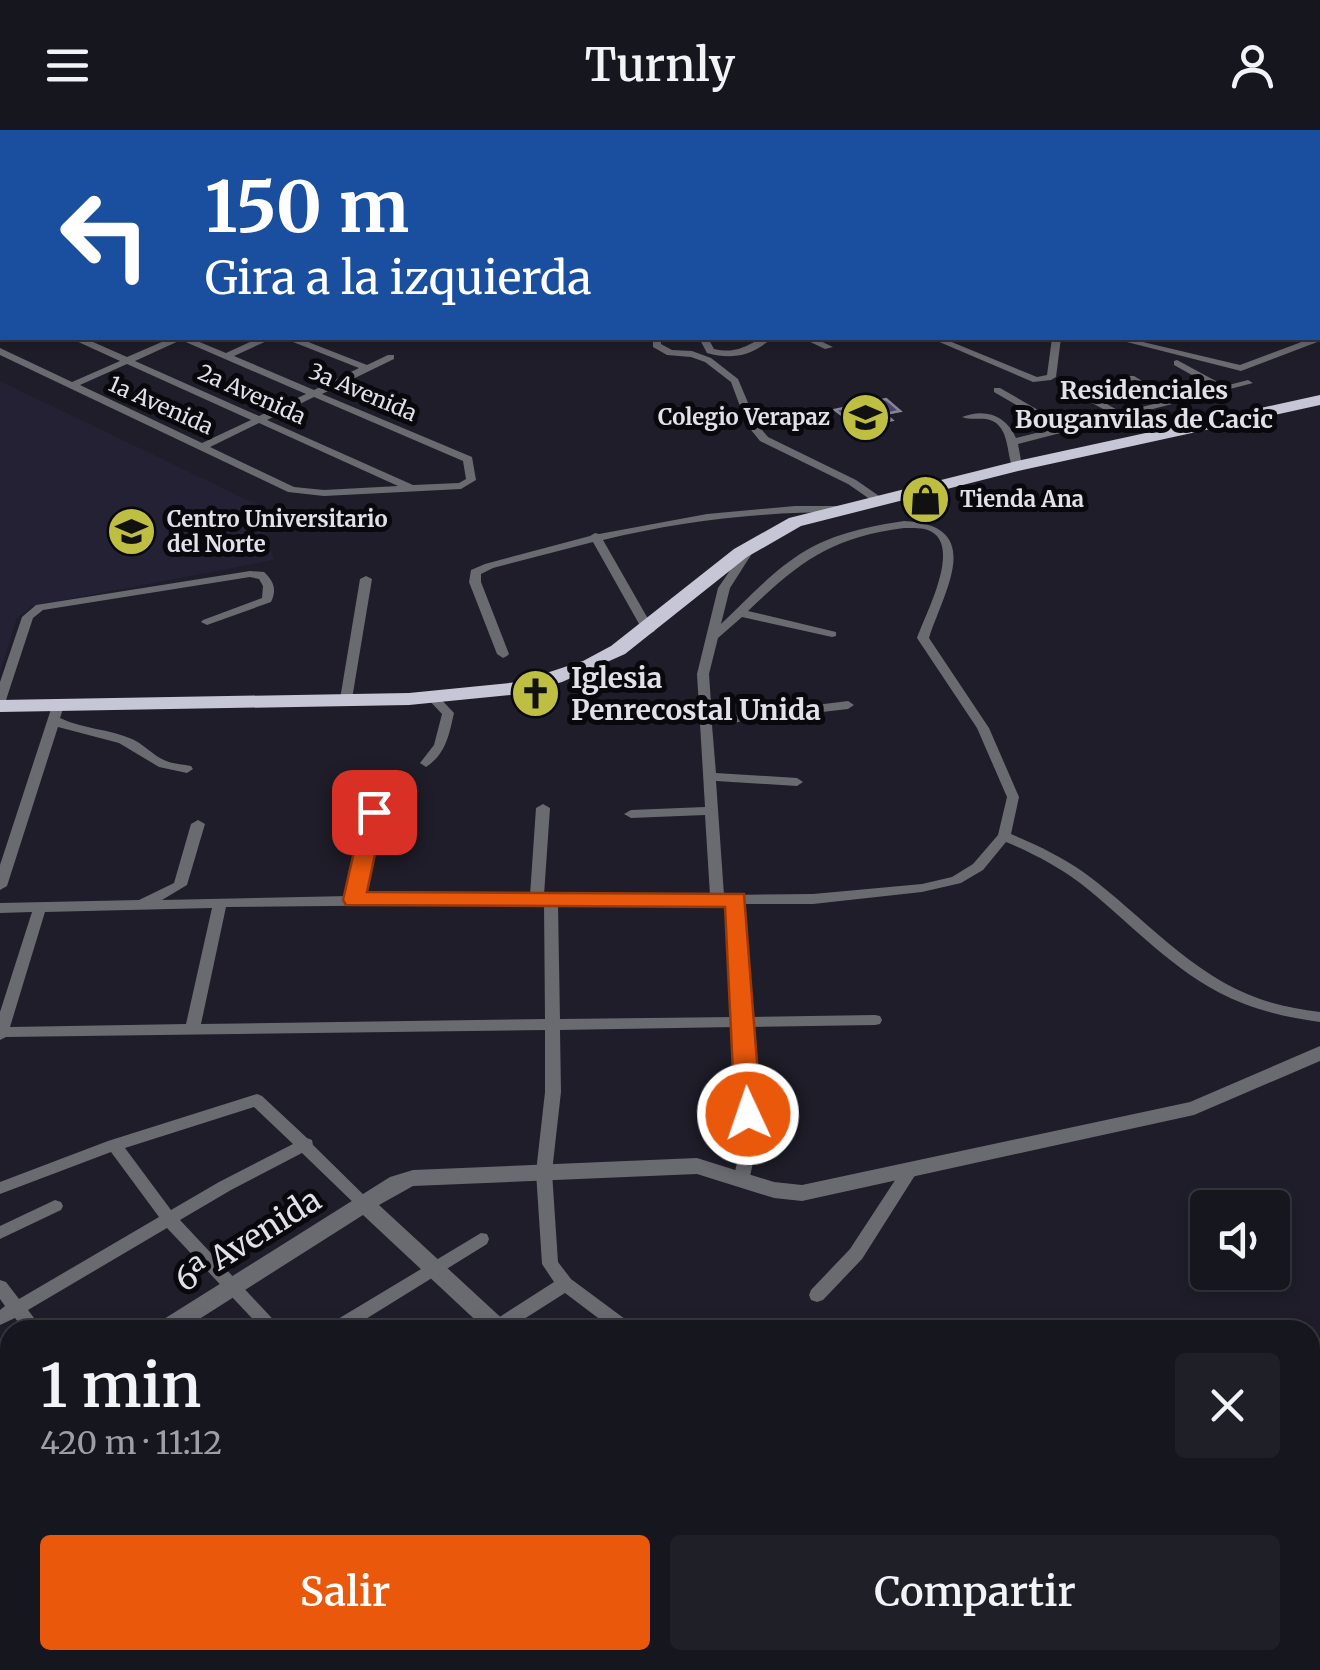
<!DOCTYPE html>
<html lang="es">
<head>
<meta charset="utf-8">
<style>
	body { margin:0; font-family:Merriweather,serif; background:#1f1f28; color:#f1f3f6; height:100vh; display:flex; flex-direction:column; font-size:38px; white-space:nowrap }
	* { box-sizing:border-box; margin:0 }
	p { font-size:32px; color:#9e9fa4 }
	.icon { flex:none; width:55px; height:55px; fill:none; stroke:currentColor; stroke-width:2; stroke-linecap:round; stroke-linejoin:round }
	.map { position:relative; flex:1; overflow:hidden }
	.details { position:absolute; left:0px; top:1190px; width:1320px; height:350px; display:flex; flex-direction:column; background:#16161f; border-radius:30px 30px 0 0; box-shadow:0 5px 15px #0003,0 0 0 2px #35353d }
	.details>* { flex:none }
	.guide { position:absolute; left:0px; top:0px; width:1320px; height:210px; box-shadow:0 5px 15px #0003,0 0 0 2px #35353d; background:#1a4fa0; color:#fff; overflow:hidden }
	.buttons { position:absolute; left:1190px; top:1060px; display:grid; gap:20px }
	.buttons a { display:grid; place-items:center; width:100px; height:100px; border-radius:10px; background:#16161f; box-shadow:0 5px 15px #0003,0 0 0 2px #35353d; font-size:50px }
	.pin { position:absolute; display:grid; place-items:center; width:85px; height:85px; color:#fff; margin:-42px; border-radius:20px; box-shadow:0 5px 15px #0006 }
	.me { position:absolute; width:110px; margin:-55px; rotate:357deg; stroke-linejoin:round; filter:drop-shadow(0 0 8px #0008) }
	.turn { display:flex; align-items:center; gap:35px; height:210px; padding:0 40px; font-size:45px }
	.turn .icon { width:130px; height:130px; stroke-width:2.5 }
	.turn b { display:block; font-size:70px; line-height:85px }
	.round { display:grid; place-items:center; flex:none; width:105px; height:105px; border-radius:10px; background:#1f1f28 }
	.headline { display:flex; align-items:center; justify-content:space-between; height:170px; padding:0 40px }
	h1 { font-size:60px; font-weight:600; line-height:75px }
	.button { display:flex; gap:20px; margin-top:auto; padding:20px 40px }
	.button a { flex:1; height:115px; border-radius:10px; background:#ea580c; color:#fff; font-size:40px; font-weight:600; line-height:115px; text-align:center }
	.button a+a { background:#1f1f28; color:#f1f3f6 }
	header { display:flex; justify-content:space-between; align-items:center; height:130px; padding:0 40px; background:#16161f; font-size:45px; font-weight:600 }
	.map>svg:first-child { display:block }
</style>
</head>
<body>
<header><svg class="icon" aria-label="menu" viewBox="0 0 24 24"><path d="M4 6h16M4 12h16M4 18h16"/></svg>Turnly<svg class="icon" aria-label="person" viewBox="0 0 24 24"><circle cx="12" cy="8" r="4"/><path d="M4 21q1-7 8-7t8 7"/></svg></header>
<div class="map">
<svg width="1320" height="1540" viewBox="0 0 1320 1540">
	<rect width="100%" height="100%" fill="#1e1d29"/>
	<polygon fill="#242134" points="0,251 256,374 274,430 32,476 17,488 0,542"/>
	<polygon fill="#4c4571" stroke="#868595" stroke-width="2.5" points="886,269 900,281 885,284 892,290 859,298 835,280"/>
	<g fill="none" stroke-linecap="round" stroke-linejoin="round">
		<g fill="#6a6a71" fill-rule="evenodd">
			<polygon points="1055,0 1063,0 1063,2 1056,2"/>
			<rect x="0" y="50" width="2" height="6"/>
			<rect x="0" y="67" width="2" height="5"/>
			<polygon points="1318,110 1320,111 1320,117 1318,116"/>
			<polygon points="1318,140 1320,141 1320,147 1318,146"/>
			<polygon points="0,151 2,152 2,161 0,162"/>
			<polygon points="0,169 2,170 2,176 0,175"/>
			<polygon points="2,200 2,206 0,207 0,201"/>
			<polygon points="1320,205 1320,211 1241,241 1111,208 1126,208 1240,235"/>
			<path d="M 73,208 L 84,208 L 127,227 L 171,208 L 190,208 L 226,223 L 259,208 L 270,208 L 269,210 L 234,226 L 314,260 L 359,238 L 288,210 L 287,208 L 298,208 L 367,235 L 388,225 L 394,225 L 394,229 L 322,264 L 472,327 L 476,350 L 461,359 L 324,366 L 288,362 L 0,225 L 0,218 L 72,252 L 120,231 L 74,210 ZM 181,210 L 306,264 L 259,286 L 135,231 ZM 127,234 L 251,290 L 202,313 L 80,255 ZM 314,267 L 463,331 L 466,349 L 459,353 L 413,355 L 267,290 ZM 259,293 L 398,356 L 324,360 L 294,357 L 210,317 Z"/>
			<polygon points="653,208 661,208 661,214 672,220 692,221 711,228 738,249 757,294 768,307 856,350 882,368 882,372 874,372 848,354 760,311 747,295 731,252 705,232 691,227 667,225 653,217"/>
			<path d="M 699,208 L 708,208 L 714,219 C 746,226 750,207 772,208 C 752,226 732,230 707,223 Z"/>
			<polygon points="802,208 814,208 833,217 825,219"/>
			<polygon points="930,208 942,208 1037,247 1047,245 1052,208 1061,208 1056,247 1051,250 1033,252"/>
			<path d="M 1177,230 L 1225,256 L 1248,250 L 1253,253 L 1018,314 L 1022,336 L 1017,339 L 1012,336 C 1006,319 1009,293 986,289 C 977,288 970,290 962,287 C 985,278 1006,285 1016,308 L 1056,298 L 994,262 L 994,258 L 1000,258 L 1066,296 L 1112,284 L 1065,258 L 1065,254 L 1071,254 L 1121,282 L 1162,272 L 1128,250 L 1128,246 L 1134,246 L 1172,269 L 1215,258 L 1174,235 L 1174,231 Z"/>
			<path d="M 795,376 L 840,376 L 845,379 L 840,382 C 759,382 681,391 603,410 L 655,501 L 649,504 L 643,501 L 593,412 L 493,438 L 481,444 L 481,452 L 509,524 L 507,526 L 503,528 L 497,524 L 469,452 L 471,440 L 485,434 L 590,406 L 595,403 L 599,404 L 707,384 Z"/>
			<path d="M 904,391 C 987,395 944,461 929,508 L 989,598 L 1019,667 L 1011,704 C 1037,715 1063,727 1086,744 C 1143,786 1191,845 1260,869 C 1280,876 1299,879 1320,882 L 1320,892 C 1284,887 1250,879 1218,862 C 1166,834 1126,789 1080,753 C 1057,736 1032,723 1006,712 L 983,740 L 961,753 L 922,762 L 813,774 L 743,774 L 750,887 L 875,885 L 880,886 L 882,890 L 880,894 L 875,895 L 750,897 L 757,1015 L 750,1046 L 748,1050 L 742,1052 L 736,1050 L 734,1046 L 741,1015 L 735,897 L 560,900 L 561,962 L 552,1042 L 558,1132 L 571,1149 L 633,1195 L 636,1200 L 614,1200 L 565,1163 L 507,1200 L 484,1200 L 487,1195 L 554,1152 L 542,1134 L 536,1042 L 545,962 L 545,900 L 6,907 L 0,910 L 0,882 L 32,782 L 0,783 L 0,773 L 139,770 L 174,753 L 191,694 L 198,690 L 205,694 L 187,755 L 162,770 L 349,766 L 366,682 L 373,678 L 380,682 L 363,765 L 530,765 L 536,678 L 543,674 L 550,678 L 544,765 L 710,765 L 705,685 L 631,688 L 624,684 L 631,680 L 705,677 L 697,544 L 718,458 L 742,423 L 750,423 L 751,425 L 730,458 L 721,494 C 748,469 773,440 805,421 C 835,403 871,396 904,391 ZM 904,398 C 915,398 928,397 936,405 C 957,426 925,485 917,508 L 977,598 L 1007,667 L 998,705 L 973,734 L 952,747 L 922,754 L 813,764 L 724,765 L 716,651 L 797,656 L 803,652 L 797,648 L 716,643 L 712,595 L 848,579 L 854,575 L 848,571 L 712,588 L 709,544 L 718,508 L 742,487 L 832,507 L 836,506 L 836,502 L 748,481 C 799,432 832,407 904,398 ZM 544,774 L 545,889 L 201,894 L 226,777 ZM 558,774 L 729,774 L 735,887 L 560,889 ZM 212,778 L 186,894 L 10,897 L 45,782 Z"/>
			<path d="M 250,441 L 264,442 C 274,451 277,460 271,472 L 207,495 L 201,492 L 203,490 L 262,468 L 263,456 L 259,449 L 250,447 L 43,480 L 33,488 L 6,570 L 0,574 L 0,552 L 22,487 L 36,475 Z"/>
			<polygon points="366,446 372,449 352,569 346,573 340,569 360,449"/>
			<path d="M 433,564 L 437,565 L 454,583 C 449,605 446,624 426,637 L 420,633 L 434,615 L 442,584 L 427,568 Z"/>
			<path d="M 59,569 L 65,573 L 60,588 C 83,599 109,599 132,609 C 143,614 150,622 160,628 C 170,634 180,634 191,636 L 193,639 L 187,643 L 159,637 L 119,613 L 58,597 L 7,756 L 0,760 L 0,735 L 53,573 Z"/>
			<path d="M 257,964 L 262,966 L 307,1008 L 312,1010 L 313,1015 L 374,1075 L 372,1079 L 366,1081 L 360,1079 L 302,1023 L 231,1060 L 180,1090 L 283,1200 L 263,1200 L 167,1098 L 28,1180 L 43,1200 L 24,1200 L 15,1188 L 0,1195 L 0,1180 L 5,1176 L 0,1169 L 0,1150 L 6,1152 L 19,1169 L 159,1087 L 111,1022 L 0,1064 L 0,1052 L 108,1011 ZM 254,977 L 293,1014 L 219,1052 L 171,1080 L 125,1018 Z"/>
			<polygon points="911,1033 917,1035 919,1039 862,1129 823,1170 817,1172 811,1170 809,1165 811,1160 850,1119 905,1035"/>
			<polygon points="55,1070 61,1072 63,1076 61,1080 0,1109 0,1096"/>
			<polygon points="481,1103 487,1104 489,1109 487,1114 348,1200 325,1200 328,1195"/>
			<polygon points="10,1408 10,1428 0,1433 0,1413"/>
			<path d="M 0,1501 C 13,1506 10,1517 10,1530 L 42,1530 C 36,1540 25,1540 11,1540 L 15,1531 L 10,1533 C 0,1528 0,1514 0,1501 Z"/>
			<polygon points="193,1530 219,1530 211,1540 185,1540 188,1533"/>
			<polygon points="290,1530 312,1530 318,1540 296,1540"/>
			<polygon points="372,1530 398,1530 391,1540 365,1540"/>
			<polygon points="587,1530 612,1530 605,1540 580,1540"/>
			<polygon points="921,1530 945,1530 938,1540 914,1540"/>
			<polygon points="1129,1530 1153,1530 1146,1540 1122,1540"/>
		</g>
		<g fill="#6a6a71" fill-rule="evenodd">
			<polygon points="622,0 633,0 635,2 624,2"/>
			<rect x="1318" y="89" width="2" height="6"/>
			<polygon points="1320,916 1320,931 1194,985 802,1071 774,1068 697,1044 413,1056 379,1075 508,1194 511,1200 486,1200 363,1085 182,1200 153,1200 156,1194 390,1047 413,1040 697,1028 774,1052 802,1055 1190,972"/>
			<polygon points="10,1287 10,1310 0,1314 0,1291"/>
			<polygon points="823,1530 854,1530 860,1540 829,1540"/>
		</g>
		<polygon fill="#c6c6d6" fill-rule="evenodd" points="1320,265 1320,275 1018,341 801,396 747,427 625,524 562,552 520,564 409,575 0,582 0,570 409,563 519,552 583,531 611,516 734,419 789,388 1017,331"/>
	</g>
	<polygon fill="#ea580c" stroke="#983908" stroke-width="2.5" points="374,676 384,682 367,762 744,764 761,984 757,991 739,991 735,984 725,777 346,775 343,770 363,682"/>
	<defs>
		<symbol id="university-disc" viewBox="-11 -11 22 22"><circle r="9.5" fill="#bebf42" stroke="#08080d"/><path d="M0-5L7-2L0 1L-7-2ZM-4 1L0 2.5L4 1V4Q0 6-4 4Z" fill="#111"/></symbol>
		<symbol id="shop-disc" viewBox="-11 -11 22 22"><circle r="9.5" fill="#bebf42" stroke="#08080d"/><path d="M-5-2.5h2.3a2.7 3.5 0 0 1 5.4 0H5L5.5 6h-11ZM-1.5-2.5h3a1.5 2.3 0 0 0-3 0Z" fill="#111"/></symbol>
		<symbol id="church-disc" viewBox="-11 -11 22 22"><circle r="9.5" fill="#bebf42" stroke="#08080d"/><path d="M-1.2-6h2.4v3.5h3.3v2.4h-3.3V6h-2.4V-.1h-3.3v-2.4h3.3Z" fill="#111"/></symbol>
	</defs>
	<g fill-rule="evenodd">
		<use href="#university-disc" x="838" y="260" width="55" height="55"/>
		<use href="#shop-disc" x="898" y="342" width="55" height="55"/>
		<use href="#university-disc" x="104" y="374" width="55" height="55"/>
		<use href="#church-disc" x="508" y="536" width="55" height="55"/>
	</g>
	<g text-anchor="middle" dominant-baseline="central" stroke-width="10" stroke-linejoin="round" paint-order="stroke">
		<g font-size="22" fill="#e2e1ea" stroke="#08080d">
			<text transform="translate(363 262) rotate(23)">3a Avenida</text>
			<text transform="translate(252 264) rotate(24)">2a Avenida</text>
			<text transform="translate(161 275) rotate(24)">1a Avenida</text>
		</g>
		<g font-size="22" font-weight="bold" fill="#e2e1ea" stroke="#08080d" text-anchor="start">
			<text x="830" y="287" text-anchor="end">Colegio Verapaz</text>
			<text x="960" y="369">Tienda Ana</text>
			<text x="167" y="389">Centro Universitario<tspan x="167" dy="25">del Norte</tspan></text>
		</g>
		<g font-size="25" font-weight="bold" fill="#e2e1ea" stroke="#08080d">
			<text x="1144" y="260">Residenciales<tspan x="1144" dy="29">Bouganvilas de Cacic</tspan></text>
		</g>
		<g font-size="28" font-weight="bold" fill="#e2e1ea" stroke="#08080d" text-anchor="start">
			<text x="571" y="548">Iglesia<tspan x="571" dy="32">Penrecostal Unida</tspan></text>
		</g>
		<g font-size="32" fill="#e2e1ea" stroke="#08080d">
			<text transform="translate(248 1110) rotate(-32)">6ª Avenida</text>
		</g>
	</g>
</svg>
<div class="buttons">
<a><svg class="icon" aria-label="sound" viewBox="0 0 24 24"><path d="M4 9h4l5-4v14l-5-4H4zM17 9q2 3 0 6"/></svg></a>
</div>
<div class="pin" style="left:374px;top:682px;background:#d93025"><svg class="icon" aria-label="arrive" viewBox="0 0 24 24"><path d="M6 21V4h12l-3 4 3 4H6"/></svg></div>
<svg class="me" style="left:748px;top:984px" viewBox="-20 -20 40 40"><circle r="17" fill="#ea580c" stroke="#fff" stroke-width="3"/><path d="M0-11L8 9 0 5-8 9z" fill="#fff"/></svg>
<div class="guide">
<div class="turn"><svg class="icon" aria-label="left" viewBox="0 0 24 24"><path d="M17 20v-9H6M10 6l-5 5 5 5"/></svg><div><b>150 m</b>Gira a la izquierda</div></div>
</div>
<section class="details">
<div class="headline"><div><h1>1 min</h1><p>420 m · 11:12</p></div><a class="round"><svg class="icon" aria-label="close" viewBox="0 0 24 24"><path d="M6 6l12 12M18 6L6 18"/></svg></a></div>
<div class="button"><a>Salir</a><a>Compartir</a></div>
</section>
</div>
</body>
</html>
